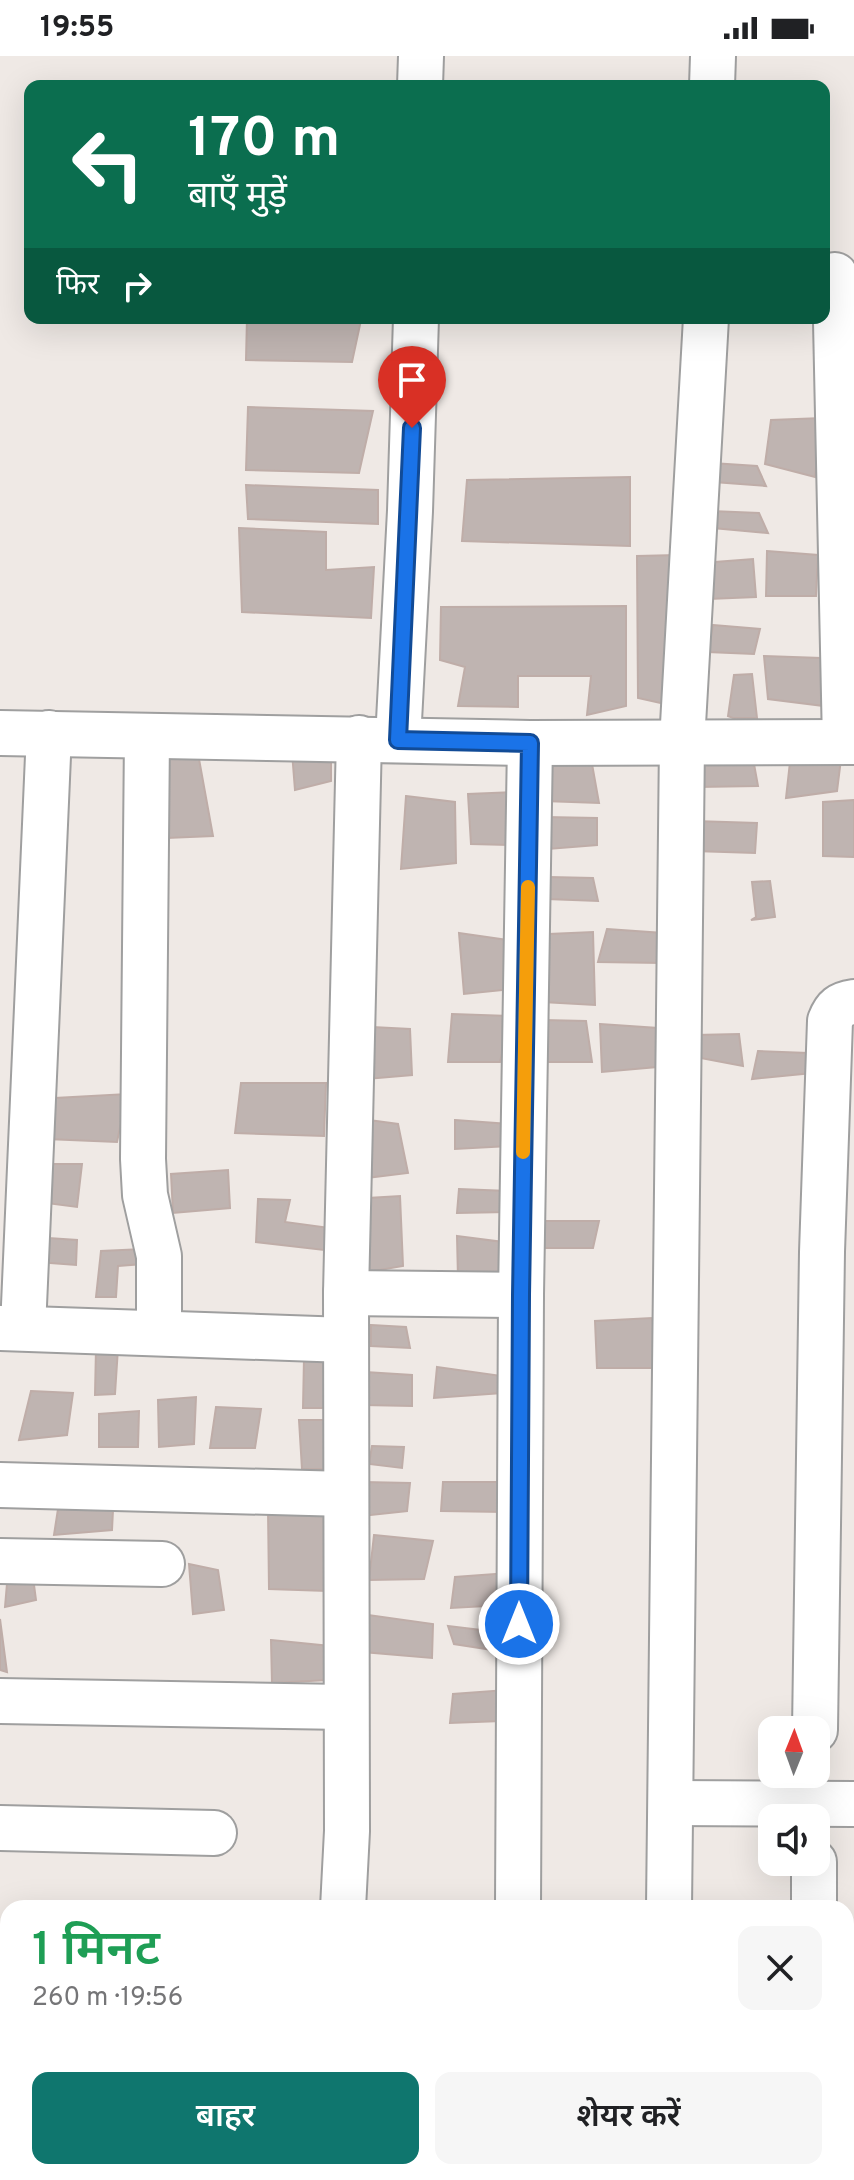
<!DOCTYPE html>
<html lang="hi">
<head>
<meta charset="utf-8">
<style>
	body { margin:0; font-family:Overpass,"Noto Sans Devanagari",sans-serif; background:#f6f6f6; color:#202124; height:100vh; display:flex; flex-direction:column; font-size:30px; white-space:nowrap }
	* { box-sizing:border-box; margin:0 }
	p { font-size:26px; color:#757577 }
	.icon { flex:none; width:44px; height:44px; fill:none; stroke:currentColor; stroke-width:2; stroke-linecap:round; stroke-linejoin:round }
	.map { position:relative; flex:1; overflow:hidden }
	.details { position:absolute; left:0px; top:1844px; width:854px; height:280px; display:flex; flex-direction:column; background:#fff; border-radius:24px 24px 0 0; box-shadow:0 8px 32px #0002 }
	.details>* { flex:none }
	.banner { position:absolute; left:24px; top:24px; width:806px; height:244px; border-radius:16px; box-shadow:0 8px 32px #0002; background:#0b6e4f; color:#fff; overflow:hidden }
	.needle { width:52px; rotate:1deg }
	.controls { position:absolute; left:758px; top:1660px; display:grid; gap:16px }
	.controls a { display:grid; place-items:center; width:72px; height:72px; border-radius:16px; background:#fff; box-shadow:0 8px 32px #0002; font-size:40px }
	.pin { position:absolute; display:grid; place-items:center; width:68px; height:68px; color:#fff; margin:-82px -34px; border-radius:50% 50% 50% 0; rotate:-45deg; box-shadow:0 0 8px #0007 }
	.pin .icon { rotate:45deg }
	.me { position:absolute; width:88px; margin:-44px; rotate:0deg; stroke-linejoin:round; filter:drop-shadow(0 0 6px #0008) }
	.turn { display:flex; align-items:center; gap:28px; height:168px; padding:0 32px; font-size:36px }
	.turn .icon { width:104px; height:104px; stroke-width:2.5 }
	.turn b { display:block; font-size:56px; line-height:68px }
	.then { display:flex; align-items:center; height:76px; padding:0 32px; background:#0003; gap:16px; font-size:30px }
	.round { display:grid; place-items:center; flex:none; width:84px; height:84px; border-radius:16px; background:#f6f6f6 }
	.overview { display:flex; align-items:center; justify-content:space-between; height:136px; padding:0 32px }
	h1 { font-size:48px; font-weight:600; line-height:60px; color:#1e9e55 }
	.cta { display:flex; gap:16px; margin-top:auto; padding:16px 32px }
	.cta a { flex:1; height:92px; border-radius:16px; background:#0f766e; color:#fff; font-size:32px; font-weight:600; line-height:92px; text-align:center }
	.cta a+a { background:#f6f6f6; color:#202124 }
	.status { display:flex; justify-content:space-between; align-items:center; height:56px; padding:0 40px; background:#fff; direction:ltr }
	.status svg { height:22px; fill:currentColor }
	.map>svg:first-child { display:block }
</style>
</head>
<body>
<div class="status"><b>19:55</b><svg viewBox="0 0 49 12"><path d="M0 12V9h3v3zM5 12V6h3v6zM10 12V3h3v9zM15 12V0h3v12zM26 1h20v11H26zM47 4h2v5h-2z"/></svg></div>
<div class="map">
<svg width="854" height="2124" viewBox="0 0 854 2124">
	<rect width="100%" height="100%" fill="#efe9e5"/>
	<g fill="#bfb4b1" stroke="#bfada8" stroke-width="2">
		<polygon points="247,262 370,262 361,264 352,306 246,304"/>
		<polygon points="248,351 373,355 359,417 246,414"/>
		<polygon points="822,362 815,421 765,408 771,364"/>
		<polygon points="712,407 757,410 766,430 714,426"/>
		<polygon points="630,421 630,490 462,485 467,424"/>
		<polygon points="246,429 378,434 378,468 248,463"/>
		<polygon points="711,455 759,457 768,477 713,472"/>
		<polygon points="239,472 326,476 326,514 374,511 371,562 242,556"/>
		<polygon points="767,495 818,499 816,540 766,540"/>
		<polygon points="677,499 674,650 638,642 637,500"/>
		<polygon points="753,503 756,541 709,543 715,506"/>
		<polygon points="626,550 626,650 587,659 591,620 518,620 518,651 458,650 465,611 440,604 441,551"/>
		<polygon points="713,569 760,573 754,598 708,596"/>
		<polygon points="764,600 821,602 824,650 768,643"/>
		<polygon points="752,618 757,662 733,662 728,660 734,619"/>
		<polygon points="331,694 331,725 295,734 292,696"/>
		<polygon points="752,697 758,730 697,731 695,699"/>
		<polygon points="791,697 841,703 837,735 786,742"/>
		<polygon points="160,701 199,703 213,780 167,782"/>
		<polygon points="592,708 599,747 544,745 548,710"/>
		<polygon points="519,736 514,789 471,788 468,738"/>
		<polygon points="406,740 455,746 456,807 401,813"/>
		<polygon points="854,744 854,801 823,800 823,746"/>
		<polygon points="545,761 597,762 597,789 548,793"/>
		<polygon points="694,765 757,767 755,797 694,795"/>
		<polygon points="549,821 593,822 598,845 547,843"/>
		<polygon points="770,825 775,861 751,864 756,861 752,826"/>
		<polygon points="607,873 663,877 662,907 598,906"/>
		<polygon points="593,876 595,949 543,946 549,878"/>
		<polygon points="459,877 507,884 513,933 464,938"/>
		<polygon points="452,958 511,960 500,1006 448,1006"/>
		<polygon points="543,964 586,965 592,1006 544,1006"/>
		<polygon points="600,968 658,972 657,1011 602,1016"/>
		<polygon points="372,971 410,973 412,1019 367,1023"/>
		<polygon points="739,978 743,1010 690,1000 695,979"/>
		<polygon points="758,995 808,997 812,1017 752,1023"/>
		<polygon points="241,1027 326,1027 324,1080 235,1077"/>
		<polygon points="127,1038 117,1086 47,1083 55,1042"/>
		<polygon points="369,1064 398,1068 408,1117 366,1122"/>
		<polygon points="455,1064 509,1068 509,1090 455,1093"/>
		<polygon points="51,1108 82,1108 77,1151 46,1147"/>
		<polygon points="228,1114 230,1152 173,1157 171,1118"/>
		<polygon points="459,1133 508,1135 507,1156 457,1157"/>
		<polygon points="400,1140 403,1210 368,1216 368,1142"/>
		<polygon points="258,1143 290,1144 285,1166 330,1172 324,1194 256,1186"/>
		<polygon points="544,1165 599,1165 593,1192 534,1192"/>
		<polygon points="457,1180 511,1187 505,1220 458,1222"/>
		<polygon points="48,1182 77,1184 76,1209 38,1206"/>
		<polygon points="143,1193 143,1208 118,1210 116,1241 96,1241 101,1195"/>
		<polygon points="652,1262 661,1312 597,1312 595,1265"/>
		<polygon points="371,1269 406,1271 410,1292 371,1290"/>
		<polygon points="96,1292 118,1292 115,1338 95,1339"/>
		<polygon points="304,1302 334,1302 330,1352 303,1352"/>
		<polygon points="437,1311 502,1320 502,1337 434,1342"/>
		<polygon points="365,1316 412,1319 412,1350 364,1349"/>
		<polygon points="31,1335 73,1337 67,1379 19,1384"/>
		<polygon points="196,1341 194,1388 159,1391 158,1344"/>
		<polygon points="216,1351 261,1353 255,1392 210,1392"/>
		<polygon points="139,1355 138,1391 99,1391 99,1358"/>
		<polygon points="299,1364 337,1364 335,1413 302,1413"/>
		<polygon points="372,1390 404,1391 402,1412 369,1408"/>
		<polygon points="363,1426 410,1427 407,1455 362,1460"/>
		<polygon points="443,1426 505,1426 505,1456 441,1455"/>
		<polygon points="58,1453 113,1454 112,1474 54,1479"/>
		<polygon points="268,1453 332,1458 327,1535 269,1533"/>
		<polygon points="374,1479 433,1485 424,1523 369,1524"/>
		<polygon points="189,1508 218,1514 224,1554 193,1558"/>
		<polygon points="32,1514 36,1544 5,1551 8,1516"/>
		<polygon points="508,1517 504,1549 451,1552 455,1521"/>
		<polygon points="368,1559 433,1568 432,1602 363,1596"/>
		<polygon points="0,1563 7,1616 0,1614"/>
		<polygon points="448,1570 497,1576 499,1595 454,1588"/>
		<polygon points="271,1584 330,1590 328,1624 272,1627"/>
		<polygon points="506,1634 501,1665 450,1667 453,1638"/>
	</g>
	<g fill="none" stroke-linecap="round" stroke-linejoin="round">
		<defs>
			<g id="minor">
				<polyline points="420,30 421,0"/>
				<polyline points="712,30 713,0"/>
				<polyline points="835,219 845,686"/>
				<polyline points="0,677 530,687 854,686"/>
				<polyline points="147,680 143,1103 145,1139 159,1200 159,1276"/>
				<polyline points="398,684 410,455 416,262"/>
				<polyline points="346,1237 521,1239"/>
				<polyline points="0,1272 346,1284"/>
				<polyline points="23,1272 49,677"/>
				<polyline points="0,1429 346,1438"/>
				<polyline points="0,1505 162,1508"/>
				<polyline points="0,1645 345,1651"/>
				<path d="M 815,1674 L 822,1196 L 830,965 C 835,952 840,948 854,946"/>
				<polyline points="671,1747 854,1748"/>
				<polyline points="0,1772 214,1777"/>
				<polyline points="343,1852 347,1775 346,1237 359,682"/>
				<polyline points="518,1852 521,1239 530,687"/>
				<polyline points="669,1852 682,686 706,262"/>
				<polyline points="814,1852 814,1806"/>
				<polyline points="0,1894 8,1894"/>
				<polyline points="0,2027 8,2027"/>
				<polyline points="335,2124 335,2116"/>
				<polyline points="510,2124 510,2116"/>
				<polyline points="662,2124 662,2116"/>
				<polyline points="813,2124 813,2116"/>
			</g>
		</defs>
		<use href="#minor" stroke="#9f9f9f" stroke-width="48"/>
		<use href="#minor" stroke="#fff" stroke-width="44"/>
	</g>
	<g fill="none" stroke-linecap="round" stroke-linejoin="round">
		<defs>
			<polyline id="route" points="412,372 398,684 530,687 521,1239 519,1568"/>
		</defs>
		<use href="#route" stroke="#114b97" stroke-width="20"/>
		<use href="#route" stroke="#1a73e8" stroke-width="14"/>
		<polyline stroke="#f59e0b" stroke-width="14" points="523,1096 528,831"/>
	</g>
</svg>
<div class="controls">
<a><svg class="needle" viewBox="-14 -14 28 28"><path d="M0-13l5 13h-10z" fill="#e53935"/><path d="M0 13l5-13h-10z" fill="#757577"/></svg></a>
<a><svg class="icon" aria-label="sound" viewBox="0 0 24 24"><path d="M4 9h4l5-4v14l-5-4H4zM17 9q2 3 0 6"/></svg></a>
</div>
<div class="pin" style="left:412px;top:372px;background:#d93025"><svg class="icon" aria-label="arrive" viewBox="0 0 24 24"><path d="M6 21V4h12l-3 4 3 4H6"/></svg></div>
<svg class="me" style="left:519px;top:1568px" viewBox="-20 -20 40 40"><circle r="17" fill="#1a73e8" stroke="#fff" stroke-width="3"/><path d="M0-11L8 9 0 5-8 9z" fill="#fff"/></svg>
<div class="banner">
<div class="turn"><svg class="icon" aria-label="left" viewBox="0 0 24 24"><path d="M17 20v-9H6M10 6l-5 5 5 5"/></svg><div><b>170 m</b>बाएँ मुड़ें</div></div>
<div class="then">फिर<svg class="icon" aria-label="right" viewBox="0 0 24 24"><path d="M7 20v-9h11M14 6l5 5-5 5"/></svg></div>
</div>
<section class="details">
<div class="overview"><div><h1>1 मिनट</h1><p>260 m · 19:56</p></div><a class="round"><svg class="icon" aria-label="close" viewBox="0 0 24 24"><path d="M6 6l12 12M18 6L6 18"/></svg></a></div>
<div class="cta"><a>बाहर</a><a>शेयर करें</a></div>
</section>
</div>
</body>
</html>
